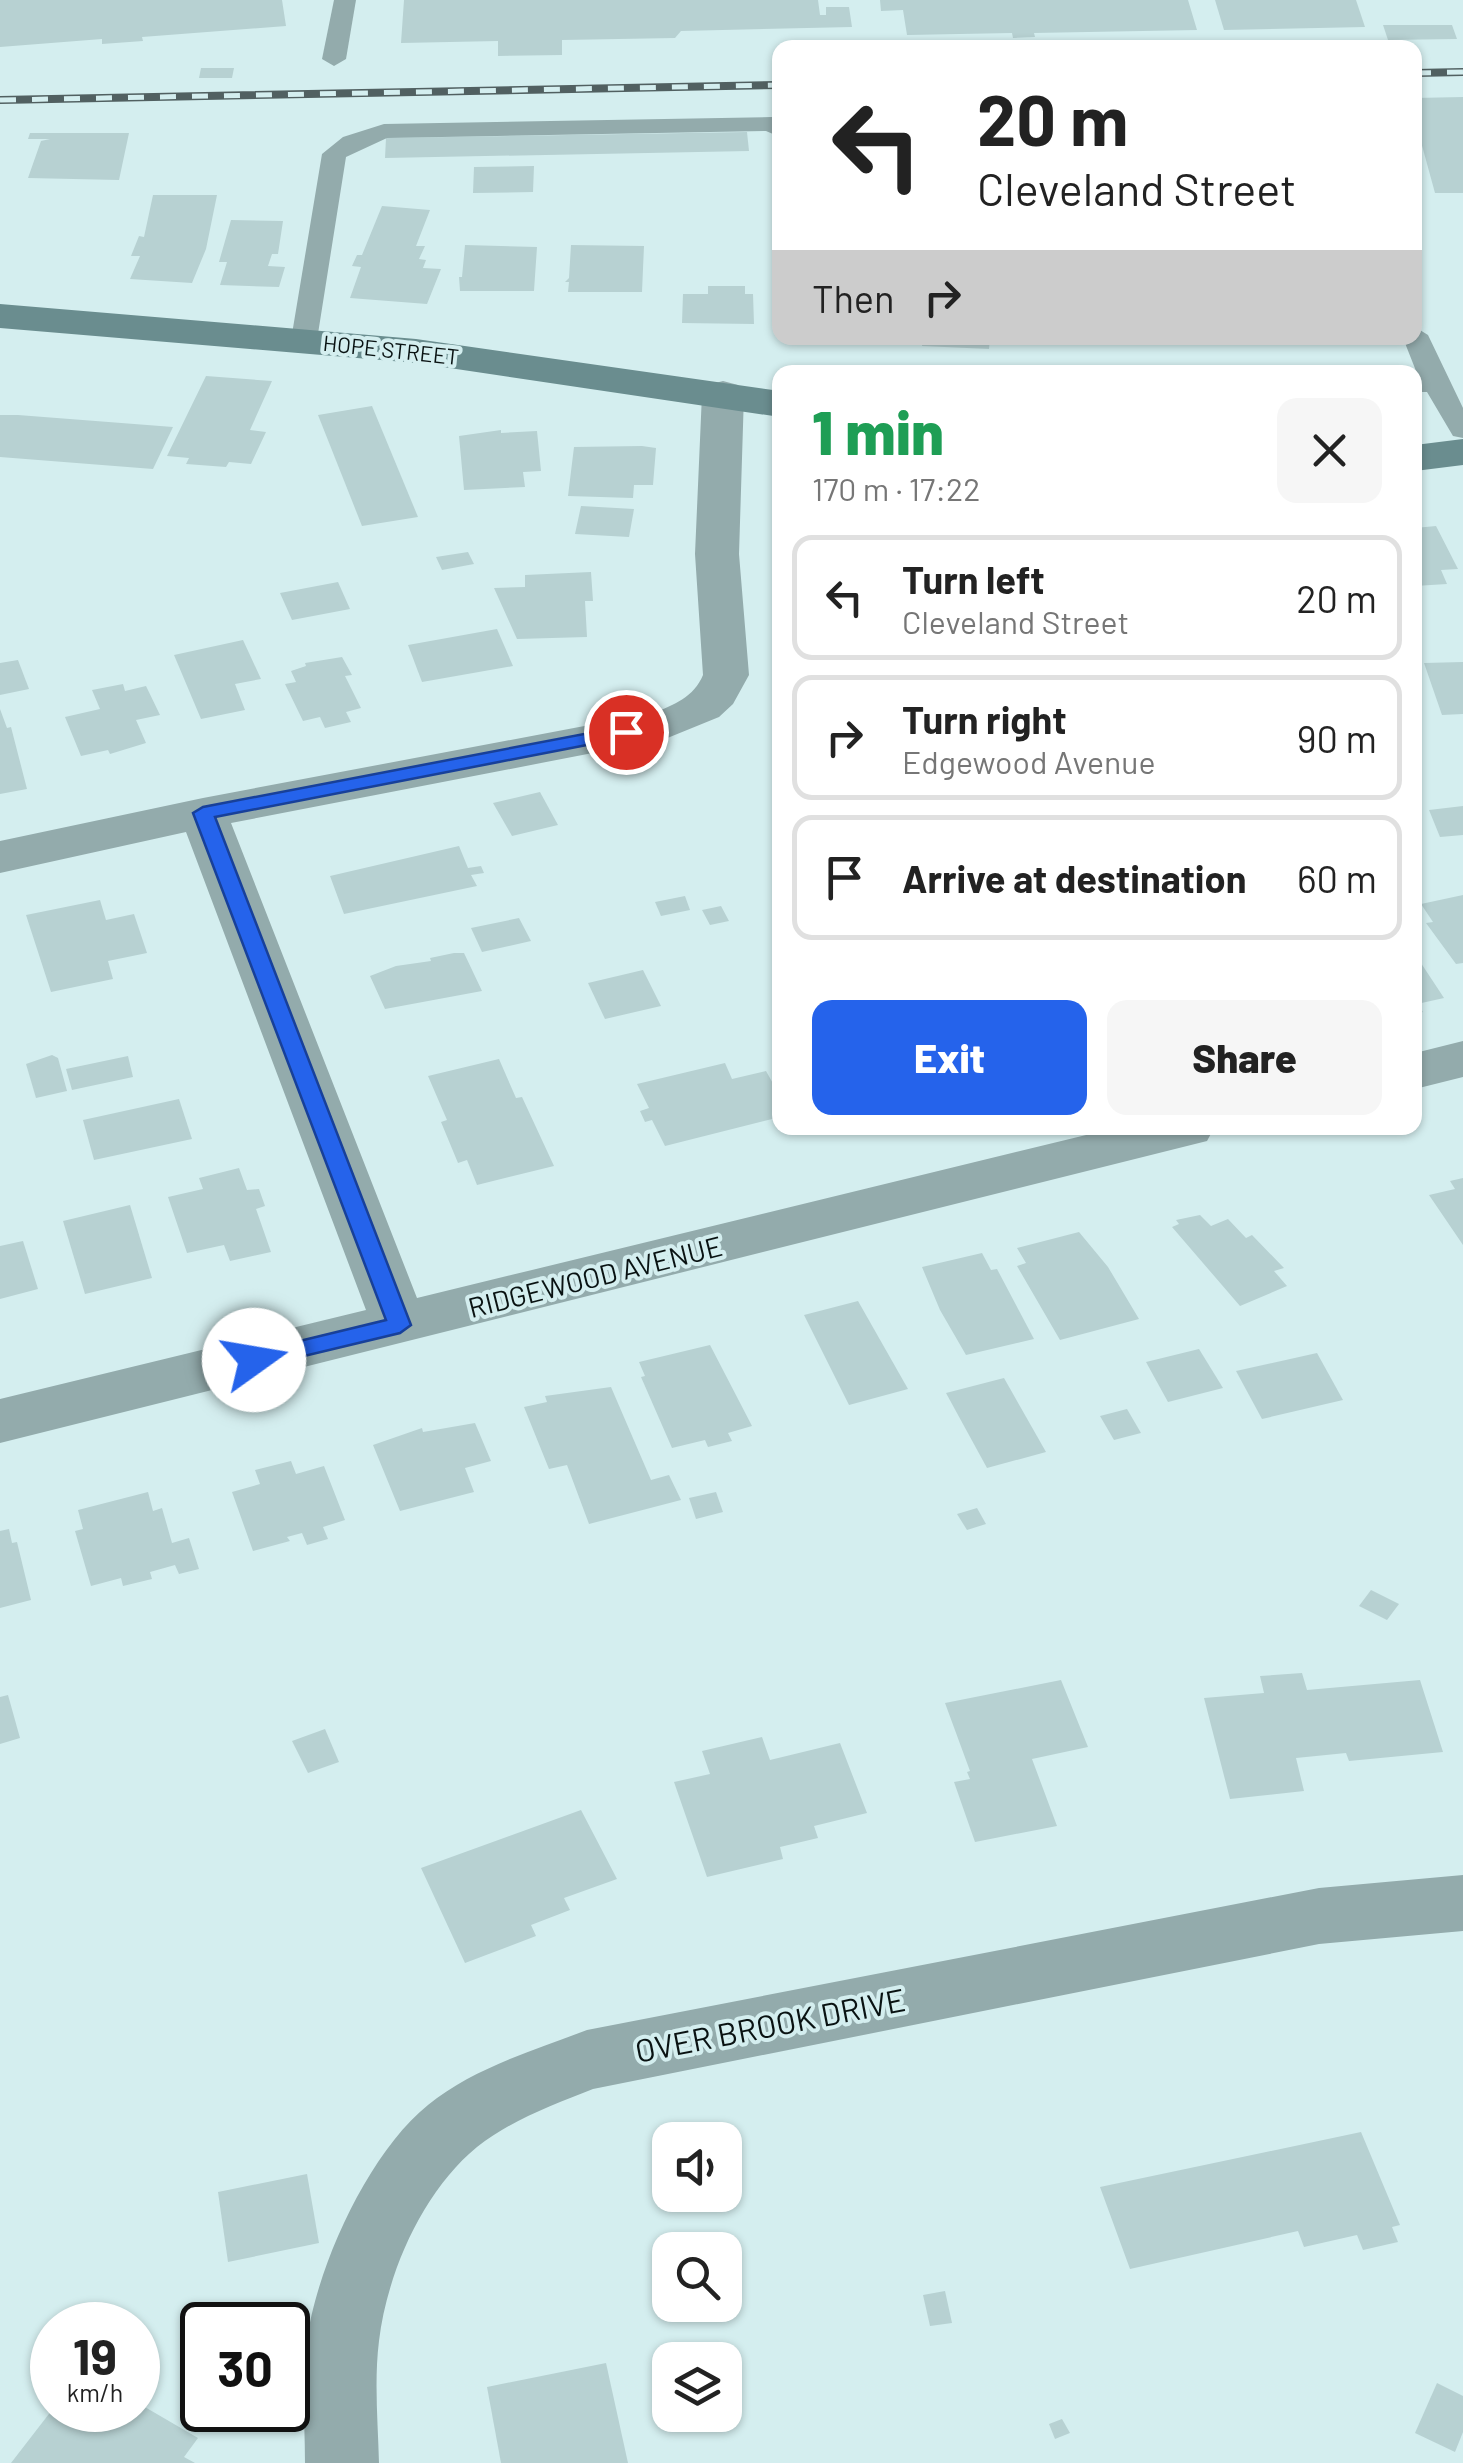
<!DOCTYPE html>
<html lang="en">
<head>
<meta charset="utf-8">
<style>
	body { margin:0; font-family:Barlow,sans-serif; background:#f6f6f6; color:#222; height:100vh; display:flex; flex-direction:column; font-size:38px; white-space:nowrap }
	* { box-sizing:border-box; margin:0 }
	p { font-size:32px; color:#767676 }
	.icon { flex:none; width:55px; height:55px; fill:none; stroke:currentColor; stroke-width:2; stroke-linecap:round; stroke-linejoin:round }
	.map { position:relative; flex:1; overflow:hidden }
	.side { position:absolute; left:772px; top:365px; width:650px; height:770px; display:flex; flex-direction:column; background:#fff; border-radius:20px; box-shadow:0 2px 8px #0004 }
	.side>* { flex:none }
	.banner { position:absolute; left:772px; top:40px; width:650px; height:305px; border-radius:20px; box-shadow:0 2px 8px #0004; background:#fff; color:#222; overflow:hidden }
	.controls { position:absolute; left:652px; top:2122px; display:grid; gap:20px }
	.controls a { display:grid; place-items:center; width:90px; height:90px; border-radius:20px; background:#fff; box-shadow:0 2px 8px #0004; font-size:50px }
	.speed { position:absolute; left:30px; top:2302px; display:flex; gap:20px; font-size:50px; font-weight:700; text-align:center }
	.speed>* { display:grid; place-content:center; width:130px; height:130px; border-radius:50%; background:#fff; box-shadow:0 2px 8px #0004; line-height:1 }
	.speed small { font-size:25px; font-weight:400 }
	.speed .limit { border:5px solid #111; border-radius:15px; background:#fff; color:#111 }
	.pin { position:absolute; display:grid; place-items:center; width:85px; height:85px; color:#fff; margin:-42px; border:5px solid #fff; border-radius:50%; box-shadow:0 2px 10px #0007 }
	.me { position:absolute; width:110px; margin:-55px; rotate:77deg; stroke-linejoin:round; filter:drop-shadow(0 0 8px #0008) }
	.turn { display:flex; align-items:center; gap:35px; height:210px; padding:0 40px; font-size:45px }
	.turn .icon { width:130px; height:130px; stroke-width:2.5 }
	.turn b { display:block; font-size:70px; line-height:85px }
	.then { display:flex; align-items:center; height:95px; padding:0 40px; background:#0003; gap:20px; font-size:38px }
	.round { display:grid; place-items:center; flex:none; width:105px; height:105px; border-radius:20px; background:#f6f6f6 }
	.headline { display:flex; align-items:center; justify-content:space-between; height:170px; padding:0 40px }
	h1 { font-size:60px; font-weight:800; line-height:75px; color:#1e9e55 }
	.primary-button { display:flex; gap:20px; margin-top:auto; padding:20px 40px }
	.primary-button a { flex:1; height:115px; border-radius:20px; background:#2563eb; color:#fff; font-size:40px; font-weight:800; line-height:115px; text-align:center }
	.primary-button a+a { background:#f6f6f6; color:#222 }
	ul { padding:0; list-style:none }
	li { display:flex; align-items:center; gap:30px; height:125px; margin:0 20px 15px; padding:0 20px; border:5px solid #e0e0e0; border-radius:20px }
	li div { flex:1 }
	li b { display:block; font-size:38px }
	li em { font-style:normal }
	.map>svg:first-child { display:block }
</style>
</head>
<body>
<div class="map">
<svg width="1463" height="2463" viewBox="0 0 1463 2463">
	<rect width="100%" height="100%" fill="#d4eeef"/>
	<g fill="#b7d1d2">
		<polygon points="0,0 282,0 286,26 142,37 143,41 102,44 102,39 0,47"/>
		<polygon points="404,0 818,0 820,15 826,15 826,7 849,7 852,27 681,31 675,38 562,40 562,55 498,56 498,41 401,43"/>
		<polygon points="880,0 1188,0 1197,30 1034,33 1035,37 1013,38 1012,33 907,35 903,10 881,11"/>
		<polygon points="1215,0 1356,0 1365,27 1224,30"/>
		<polygon points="1383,25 1452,25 1457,39 1388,40"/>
		<polygon points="201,68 234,68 232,78 199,78"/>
		<polygon points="1463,97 1463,193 1435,193 1415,120 1415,98"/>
		<polygon points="747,132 749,151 385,158 386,138"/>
		<polygon points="30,133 129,133 119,180 28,178 41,141 50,139 28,139"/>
		<polygon points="534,166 533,192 473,193 474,167"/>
		<polygon points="153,195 217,195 206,249 192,283 130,279 140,256 131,256 139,236 144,237"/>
		<polygon points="382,206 430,210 416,246 425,246 419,259 426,260 423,268 441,269 427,304 350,298 361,267 352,266 357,255 362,255"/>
		<polygon points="231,220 283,221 278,254 272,254 268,266 285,267 279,287 220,285 227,262 219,262"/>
		<polygon points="465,245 537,247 534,291 460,291 459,277 462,277"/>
		<polygon points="571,245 644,246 642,292 568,292 569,282 565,282 569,278"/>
		<polygon points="708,286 745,286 745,294 753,294 754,324 682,323 683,294 708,294"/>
		<polygon points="923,338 990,338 989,349 922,346"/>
		<polygon points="206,376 272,381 250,430 266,432 251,464 229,462 226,467 186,464 189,458 167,456"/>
		<polygon points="372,406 418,517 362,526 318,415"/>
		<polygon points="0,415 18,415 173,427 153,469 0,457"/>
		<polygon points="501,430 501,433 537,431 541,471 523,472 525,487 464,490 459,436"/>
		<polygon points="642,446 656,448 653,485 634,485 633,498 568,496 574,447"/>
		<polygon points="581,506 634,509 629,537 575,534"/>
		<polygon points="1436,526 1458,569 1441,570 1447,584 1415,586 1415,528"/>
		<polygon points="468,552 474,564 442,570 436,557"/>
		<polygon points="591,572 593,601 585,601 587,637 517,639 494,588 525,587 525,575"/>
		<polygon points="338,582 350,609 292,620 280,593"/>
		<polygon points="497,629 513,666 422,682 408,645"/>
		<polygon points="243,640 261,679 235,684 245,710 201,719 174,655"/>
		<polygon points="342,657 352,675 345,676 361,708 346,712 351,722 325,728 320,717 303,721 285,684 296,682 291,671 306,666 305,663"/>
		<polygon points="18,660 29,689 0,695 0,663"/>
		<polygon points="1463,662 1463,714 1442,715 1424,663"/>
		<polygon points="123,684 125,691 146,686 160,715 136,720 146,743 110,754 108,750 81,756 65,717 100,709 92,690"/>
		<polygon points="0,709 7,728 11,727 27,789 0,794"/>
		<polygon points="540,792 558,825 512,836 493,803"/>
		<polygon points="1463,806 1463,835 1440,837 1429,810"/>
		<polygon points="459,846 468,868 481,866 484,873 471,875 477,886 344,914 330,876"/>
		<polygon points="1463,895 1463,963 1456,964 1426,923 1433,922 1421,904"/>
		<polygon points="685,896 690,910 661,916 655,902"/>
		<polygon points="100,900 106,920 134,914 147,953 108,961 113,979 51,992 26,915"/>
		<polygon points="721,906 729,921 710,925 702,910"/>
		<polygon points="519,918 531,941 482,952 471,928"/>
		<polygon points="454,953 464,953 482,991 385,1009 370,976 396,966 431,961 430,958"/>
		<polygon points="1415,954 1444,998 1417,1004 1423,1012 1415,1014"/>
		<polygon points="643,970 661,1006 605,1019 588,983"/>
		<polygon points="52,1055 58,1058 67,1091 36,1098 26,1064"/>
		<polygon points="128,1056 133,1077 72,1090 66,1069"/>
		<polygon points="499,1059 516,1098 522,1097 554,1166 477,1185 467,1160 458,1163 441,1122 447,1120 428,1076"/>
		<polygon points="725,1063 732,1079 766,1071 780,1096 780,1117 665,1146 652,1120 645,1122 640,1111 649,1108 637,1084"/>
		<polygon points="179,1099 192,1139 94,1160 83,1120"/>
		<polygon points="239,1168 247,1190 259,1189 265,1206 256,1209 271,1252 230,1261 224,1245 187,1253 168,1197 203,1189 199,1178"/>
		<polygon points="1463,1178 1463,1245 1429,1195 1455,1189 1450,1181"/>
		<polygon points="130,1205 152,1278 85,1294 63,1221"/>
		<polygon points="1200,1215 1211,1226 1228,1219 1246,1238 1252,1235 1284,1268 1274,1271 1287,1286 1240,1306 1172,1227 1179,1224 1176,1220"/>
		<polygon points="1079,1232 1108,1267 1139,1319 1060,1340 1017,1266 1026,1263 1017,1248"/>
		<polygon points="23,1241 38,1289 0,1299 0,1246"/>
		<polygon points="982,1253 991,1270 997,1269 1034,1339 966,1355 940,1310 922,1267"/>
		<polygon points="858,1301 908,1389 849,1405 804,1315"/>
		<polygon points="710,1345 752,1426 728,1433 732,1441 708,1447 705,1440 672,1448 641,1377 645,1376 639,1362"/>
		<polygon points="1199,1349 1223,1388 1168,1402 1146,1362"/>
		<polygon points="1317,1353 1343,1400 1262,1419 1236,1371"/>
		<polygon points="1004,1378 1046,1452 987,1468 946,1393"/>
		<polygon points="611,1387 651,1480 669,1475 681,1500 589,1524 567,1465 549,1469 524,1407 547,1402 545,1396"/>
		<polygon points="1127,1409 1141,1433 1114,1440 1100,1416"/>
		<polygon points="475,1423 491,1461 465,1468 474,1492 400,1511 373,1445 422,1428 423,1432"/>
		<polygon points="291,1461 296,1474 324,1466 345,1520 323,1527 328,1539 307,1545 302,1533 287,1537 290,1541 253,1551 232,1492 260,1484 255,1470"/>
		<polygon points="148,1492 153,1511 162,1508 172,1543 189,1538 199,1569 179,1574 175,1565 150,1572 152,1579 123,1586 121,1578 91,1586 75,1531 83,1529 78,1510"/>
		<polygon points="716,1492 723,1512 696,1519 689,1498"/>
		<polygon points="977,1508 986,1524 967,1530 957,1514"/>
		<polygon points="9,1529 12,1543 17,1542 31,1600 0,1608 0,1531"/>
		<polygon points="1371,1590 1399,1604 1387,1620 1359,1606"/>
		<polygon points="1302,1673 1307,1690 1420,1680 1443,1752 1349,1761 1346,1753 1296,1758 1304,1791 1230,1799 1204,1698 1264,1693 1260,1676"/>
		<polygon points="1061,1680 1088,1747 1032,1759 1057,1826 975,1842 954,1782 970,1779 967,1772 970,1771 945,1703"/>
		<polygon points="8,1695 20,1738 0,1744 0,1697"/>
		<polygon points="325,1729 339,1762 308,1773 292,1741"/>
		<polygon points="762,1737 770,1760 840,1743 867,1813 814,1826 818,1838 780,1847 783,1859 707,1877 674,1782 710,1774 702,1751"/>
		<polygon points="581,1810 617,1879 564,1898 570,1910 531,1925 536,1936 465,1963 421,1868"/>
		<polygon points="1361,2132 1400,2225 1392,2227 1398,2242 1363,2250 1357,2235 1304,2247 1298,2231 1130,2269 1100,2187"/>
		<polygon points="307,2174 319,2243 228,2262 218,2192"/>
		<polygon points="945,2291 952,2323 930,2326 923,2295"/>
		<polygon points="606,2363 628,2463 501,2463 487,2387"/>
		<polygon points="1437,2383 1463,2396 1463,2432 1455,2452 1415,2433"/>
		<polygon points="138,2403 198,2438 184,2457 195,2463 11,2463 52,2410 138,2410"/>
		<polygon points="1062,2419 1070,2433 1055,2439 1049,2424"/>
	</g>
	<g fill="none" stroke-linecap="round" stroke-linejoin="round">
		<g fill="#93abac" fill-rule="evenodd">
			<polygon points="334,0 356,0 346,59 334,66 322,59"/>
			<polygon points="772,117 780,119 780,137 766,131 387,138 346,157 317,340 304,348 291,340 322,154 343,137 384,124"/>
			<polygon points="1415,327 1428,335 1463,408 1463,438 1453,436 1427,392 1415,392 1415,376 1418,376 1403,338 1415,338"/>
		</g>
		<g fill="#93abac" fill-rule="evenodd">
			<path d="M 723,381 L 738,385 L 744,394 L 739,554 L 749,675 L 733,704 L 719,717 L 665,739 L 231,823 L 417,1298 L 1115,1128 L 1214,1128 L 1207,1141 L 0,1443 L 0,1399 L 366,1310 L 186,832 L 0,873 L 0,841 L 203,798 L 653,713 C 674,705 694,697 703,675 L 695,554 L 702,394 L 708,385 Z"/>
			<polygon points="1463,1041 1463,1077 1415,1089 1415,1053"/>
			<path d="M 1463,1875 L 1463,1931 L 1319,1944 L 593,2089 C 553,2105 511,2120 477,2147 C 423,2191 387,2273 379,2341 C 374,2381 378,2423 379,2463 L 305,2463 C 305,2422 301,2381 307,2340 C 317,2266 369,2152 428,2105 C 472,2069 534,2050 587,2030 L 1319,1888 Z"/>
		</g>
		<g fill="#6a8d8f" fill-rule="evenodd">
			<polygon points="0,304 416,339 780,391 780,417 416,363 0,328"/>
			<polygon points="1463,439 1463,465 1415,471 1415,445"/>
		</g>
		<defs>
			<g id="rail">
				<polyline points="1415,73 1463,72"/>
				<polyline points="0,100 780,85"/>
			</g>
		</defs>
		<use href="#rail" stroke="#516061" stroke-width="8"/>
		<use href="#rail" stroke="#d4eeef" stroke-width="5" stroke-dasharray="16" stroke-linecap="butt"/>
	</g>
	<polygon fill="#2563eb" stroke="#184099" stroke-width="2.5" points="626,726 636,732 633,736 215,817 411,1325 400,1333 254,1368 246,1366 242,1360 246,1354 386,1320 193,813 203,807"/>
	<g text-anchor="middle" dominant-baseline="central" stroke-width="8" stroke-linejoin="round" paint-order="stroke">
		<g font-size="22" fill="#091212" stroke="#d4eeef">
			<text transform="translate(391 349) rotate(6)">HOPE STREET</text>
		</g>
		<g font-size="28" fill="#091212" stroke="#d4eeef">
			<text transform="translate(595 1276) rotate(-14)">RIDGEWOOD AVENUE</text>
		</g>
		<g font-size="32" fill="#091212" stroke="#d4eeef">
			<text transform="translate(770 2024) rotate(-11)">OVER BROOK DRIVE</text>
		</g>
	</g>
</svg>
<div class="controls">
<a><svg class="icon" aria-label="sound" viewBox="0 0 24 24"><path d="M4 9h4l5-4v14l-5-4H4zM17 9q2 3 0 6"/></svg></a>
<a><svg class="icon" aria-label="search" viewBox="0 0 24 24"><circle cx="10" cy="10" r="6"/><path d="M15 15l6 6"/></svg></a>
<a><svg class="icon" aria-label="layers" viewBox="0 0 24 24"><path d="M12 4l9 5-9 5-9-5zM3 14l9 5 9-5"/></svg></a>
</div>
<div class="speed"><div>19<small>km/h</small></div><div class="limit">30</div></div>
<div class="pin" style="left:626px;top:732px;background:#d93025"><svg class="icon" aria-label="arrive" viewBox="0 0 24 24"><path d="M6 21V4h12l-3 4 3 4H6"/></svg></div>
<svg class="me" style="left:254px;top:1360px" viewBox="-20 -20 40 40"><circle r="19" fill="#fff"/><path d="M0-13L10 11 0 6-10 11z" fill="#2563eb"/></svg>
<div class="banner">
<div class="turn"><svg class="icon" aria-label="left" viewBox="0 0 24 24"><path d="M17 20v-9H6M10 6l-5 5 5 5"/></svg><div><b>20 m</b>Cleveland Street</div></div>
<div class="then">Then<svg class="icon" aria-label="right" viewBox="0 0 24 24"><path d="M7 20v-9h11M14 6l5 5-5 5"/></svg></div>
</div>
<section class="side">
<div class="headline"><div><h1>1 min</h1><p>170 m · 17:22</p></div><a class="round"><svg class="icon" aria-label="close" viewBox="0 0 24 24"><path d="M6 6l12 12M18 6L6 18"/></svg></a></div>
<ul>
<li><svg class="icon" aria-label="left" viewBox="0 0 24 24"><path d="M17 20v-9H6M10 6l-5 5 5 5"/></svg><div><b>Turn left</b><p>Cleveland Street</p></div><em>20 m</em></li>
<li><svg class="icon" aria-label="right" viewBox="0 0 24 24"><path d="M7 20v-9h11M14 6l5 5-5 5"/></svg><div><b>Turn right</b><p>Edgewood Avenue</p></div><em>90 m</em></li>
<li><svg class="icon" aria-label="arrive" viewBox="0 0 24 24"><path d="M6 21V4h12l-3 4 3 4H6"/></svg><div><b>Arrive at destination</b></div><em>60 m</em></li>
</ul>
<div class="primary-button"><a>Exit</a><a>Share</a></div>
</section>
</div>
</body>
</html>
